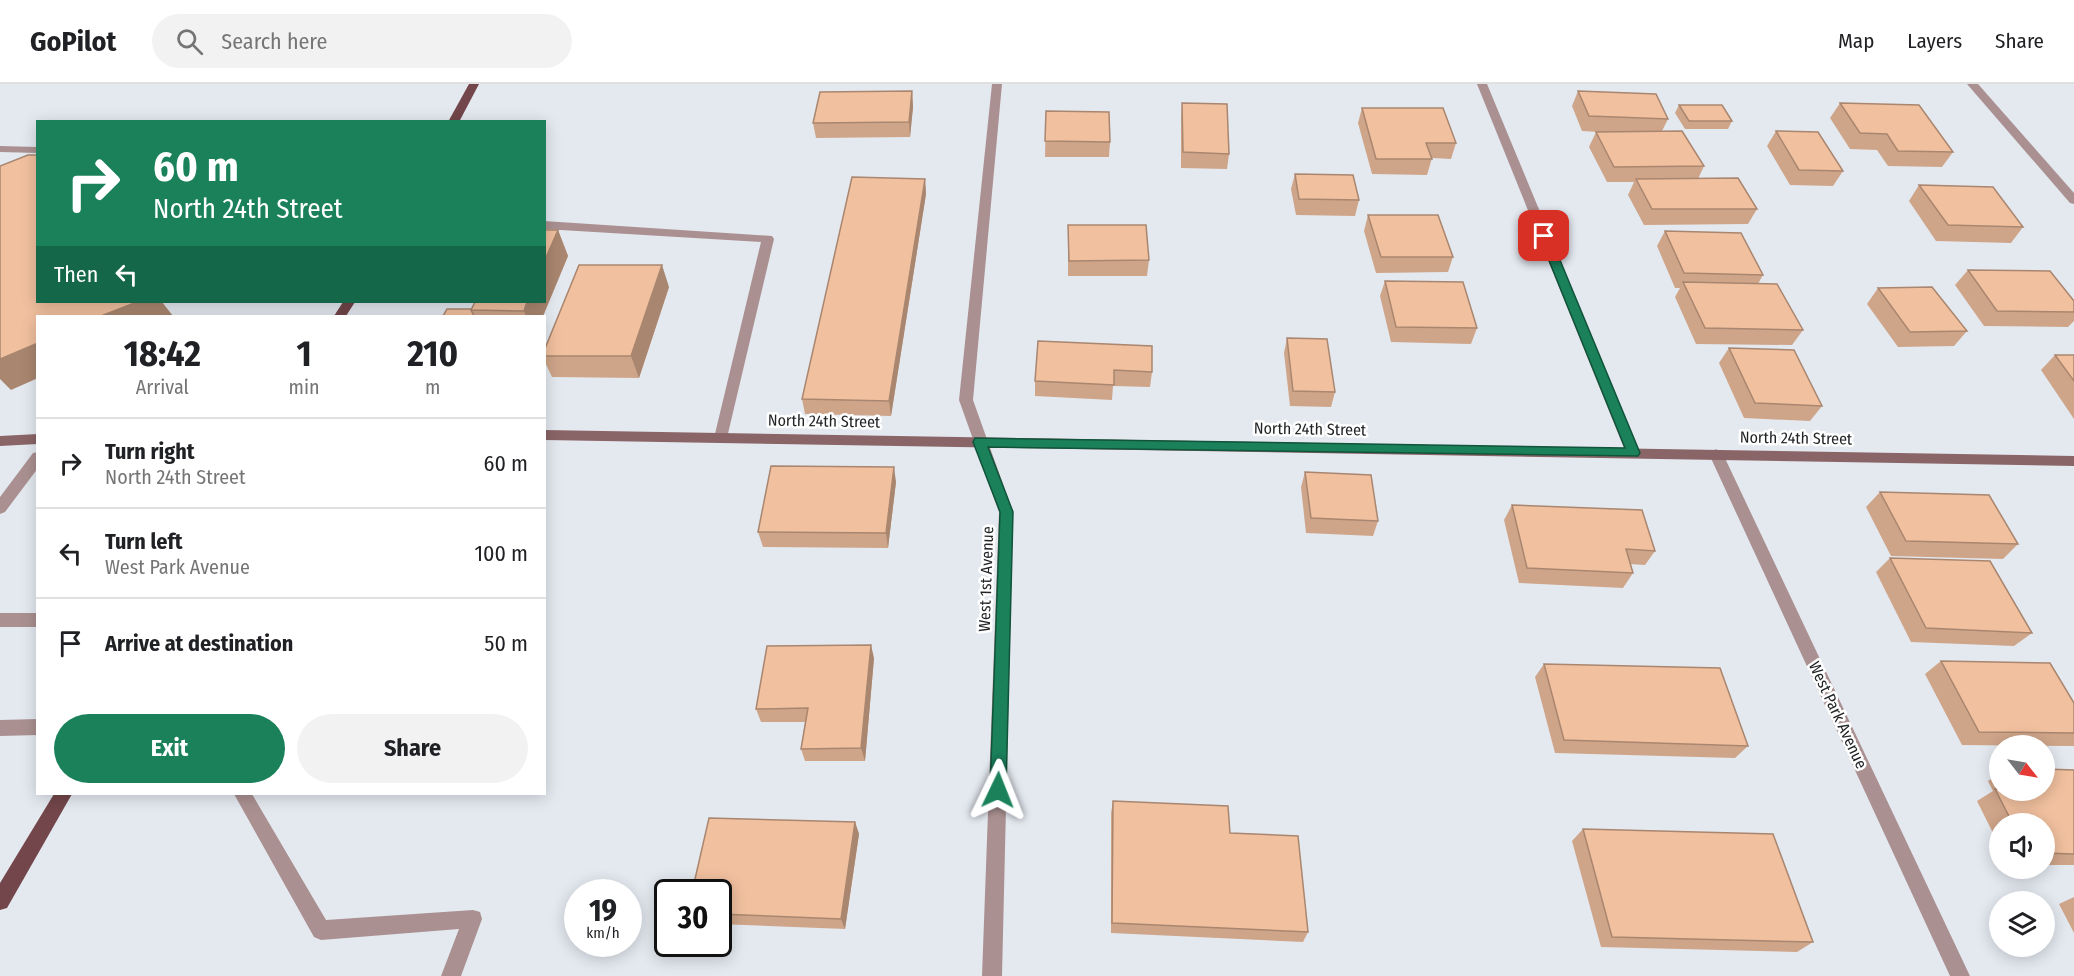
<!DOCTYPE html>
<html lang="en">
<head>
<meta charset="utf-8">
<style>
	body { margin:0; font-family:"Fira Sans Condensed",sans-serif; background:#f2f2f2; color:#202124; height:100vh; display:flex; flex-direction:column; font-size:22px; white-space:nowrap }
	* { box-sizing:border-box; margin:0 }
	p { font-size:20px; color:#757577 }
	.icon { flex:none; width:33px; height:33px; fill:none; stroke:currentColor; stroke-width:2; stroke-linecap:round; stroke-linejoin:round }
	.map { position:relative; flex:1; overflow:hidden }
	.panel { position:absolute; left:36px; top:231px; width:510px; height:480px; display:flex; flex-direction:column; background:#fff; border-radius:0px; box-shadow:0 3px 15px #0003 }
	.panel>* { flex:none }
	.guide { position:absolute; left:36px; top:36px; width:510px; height:183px; border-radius:0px; box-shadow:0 3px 15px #0003; background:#1a815b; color:#fff; overflow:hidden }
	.needle { width:39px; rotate:121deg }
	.controls { position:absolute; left:1989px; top:651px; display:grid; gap:12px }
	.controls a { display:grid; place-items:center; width:66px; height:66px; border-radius:50%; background:#fff; box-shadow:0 3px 15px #0003; font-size:30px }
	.speed { position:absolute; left:564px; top:795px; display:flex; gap:12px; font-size:30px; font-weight:700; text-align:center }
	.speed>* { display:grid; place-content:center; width:78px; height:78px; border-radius:50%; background:#fff; box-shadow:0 3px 15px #0003; line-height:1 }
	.speed small { font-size:15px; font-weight:400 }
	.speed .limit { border:3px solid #111; border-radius:9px; background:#fff; color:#111 }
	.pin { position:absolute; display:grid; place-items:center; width:51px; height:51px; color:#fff; margin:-26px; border-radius:12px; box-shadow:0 3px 9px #0006 }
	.me { position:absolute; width:66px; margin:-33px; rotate:2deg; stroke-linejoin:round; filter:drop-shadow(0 0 4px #0008) }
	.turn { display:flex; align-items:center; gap:21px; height:126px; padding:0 18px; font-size:27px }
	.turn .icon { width:78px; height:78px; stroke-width:2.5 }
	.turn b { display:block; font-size:42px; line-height:51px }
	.then { display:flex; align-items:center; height:57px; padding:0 18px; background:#0003; gap:12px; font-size:22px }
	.eta { display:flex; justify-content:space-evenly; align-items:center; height:102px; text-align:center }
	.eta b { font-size:36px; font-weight:700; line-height:42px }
	.primary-button { display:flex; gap:12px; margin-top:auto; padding:12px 18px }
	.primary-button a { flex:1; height:69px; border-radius:36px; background:#1a815b; color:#fff; font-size:24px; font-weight:700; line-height:69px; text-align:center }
	.primary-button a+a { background:#f2f2f2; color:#202124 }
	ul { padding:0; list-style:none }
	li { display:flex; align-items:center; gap:18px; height:90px; padding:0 18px; border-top:2px solid #e0e0e0 }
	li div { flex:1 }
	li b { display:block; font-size:22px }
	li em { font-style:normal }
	header { display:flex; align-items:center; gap:36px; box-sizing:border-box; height:84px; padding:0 30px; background:#fff; border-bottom:2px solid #e0e0e0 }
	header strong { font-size:28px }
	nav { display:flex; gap:33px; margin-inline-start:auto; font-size:21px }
	.search { width:420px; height:54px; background:#f2f2f2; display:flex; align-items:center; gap:15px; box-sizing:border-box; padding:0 21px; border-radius:33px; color:#757577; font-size:22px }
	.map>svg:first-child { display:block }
</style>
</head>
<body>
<header>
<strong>GoPilot</strong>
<div class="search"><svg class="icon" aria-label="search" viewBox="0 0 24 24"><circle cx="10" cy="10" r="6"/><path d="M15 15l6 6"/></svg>Search here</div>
<nav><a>Map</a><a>Layers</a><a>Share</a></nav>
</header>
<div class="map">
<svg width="2074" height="892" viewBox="0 0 2074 892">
	<rect width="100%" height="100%" fill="#e4e9f0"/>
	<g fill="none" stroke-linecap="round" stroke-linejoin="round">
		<g fill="#aa9091" fill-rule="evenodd">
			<polygon points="0,62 38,63 38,69 0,68"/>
			<polygon points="544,137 772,152 774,155 726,358 716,358 714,354 761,158 544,145"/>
			<polygon points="38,368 38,384 5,428 0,430 0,413 33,369"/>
			<rect x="0" y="529" width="38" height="14"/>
			<polygon points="38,635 38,651 0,652 0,636"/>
			<polygon points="234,710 252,710 326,836 473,826 480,828 482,835 461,892 441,892 459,845 321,856 314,853"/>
		</g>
		<g fill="#aa9091" fill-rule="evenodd">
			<polygon points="992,0 1002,0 973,316 1013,428 1002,892 982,892 999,428 959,316"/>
			<polygon points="1477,0 1487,0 1640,369 1638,373 1628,373 1626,369"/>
			<polygon points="1967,0 1978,0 2074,109 2074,120 2070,119"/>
			<polygon points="1716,365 1723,370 1970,892 1950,892 1709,370"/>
		</g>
		<g fill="#8a6567" fill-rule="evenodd">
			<polygon points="544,346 2074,372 2074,382 544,356"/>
			<polygon points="38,350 38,360 0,362 0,352"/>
		</g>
		<g fill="#72464a" fill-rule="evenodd">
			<polygon points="469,0 479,0 459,38 448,38"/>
			<polygon points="343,218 355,218 346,232 334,232"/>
			<polygon points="54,710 72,710 7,824 0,826 0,799"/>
		</g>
	</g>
	<g fill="#cfa589">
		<polygon points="912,7 913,23 910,53 816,54 813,39"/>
		<polygon points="1578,7 1668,35 1662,47 1704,82 1698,95 1757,125 1748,140 1644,141 1628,111 1634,98 1607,98 1589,63 1596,48 1599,48 1582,47 1572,22"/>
		<polygon points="1182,19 1229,70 1227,85 1181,84 1181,34"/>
		<polygon points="1840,19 1953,68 1942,83 1888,82 1877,66 1850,65 1830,34"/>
		<polygon points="1679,21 1732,37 1728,45 1685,45 1675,29"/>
		<polygon points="1362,24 1456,59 1451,75 1432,74 1427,91 1372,90 1358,39"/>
		<polygon points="1046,27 1110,58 1109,73 1045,73"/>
		<polygon points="1776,47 1843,87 1833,102 1790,101 1767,62"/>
		<polygon points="1295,90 1359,116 1355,132 1296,131 1291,105"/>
		<polygon points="925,95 926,110 891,332 805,330 802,315"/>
		<polygon points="1919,101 2023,143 2011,159 1936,157 1909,117"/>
		<polygon points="1368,131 1453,173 1448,188 1376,189 1364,147"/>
		<polygon points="1068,141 1149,176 1147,192 1068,192"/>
		<polygon points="558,146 568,172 543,232 443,232 471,225"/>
		<polygon points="1665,147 1763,191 1758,200 1803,246 1792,261 1696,260 1675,213 1680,204 1675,204 1657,162"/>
		<polygon points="1968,186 2074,217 2074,237 2068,243 1984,242 1955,201"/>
		<polygon points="1385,197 1477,244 1471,260 1391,258 1380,212"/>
		<polygon points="669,203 639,294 552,293 544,276 544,267"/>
		<polygon points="1878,204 1967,247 1954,262 1898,263 1867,220"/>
		<polygon points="1287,254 1335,308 1331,323 1290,322 1284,269"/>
		<polygon points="1038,257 1152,288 1150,303 1113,302 1112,316 1035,312 1035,297"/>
		<polygon points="1729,264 1822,322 1810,337 1744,334 1719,279"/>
		<polygon points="2055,271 2074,271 2074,335 2041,286"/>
		<polygon points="1305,388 1378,437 1373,452 1306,449 1301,403"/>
		<polygon points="896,398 888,464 763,463 758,448"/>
		<polygon points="1880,408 2018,460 2003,475 1891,472 1866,423"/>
		<polygon points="1512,421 1655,467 1645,481 1630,480 1633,489 1623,504 1519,499 1504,436"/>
		<polygon points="1890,474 2032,549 2014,562 1911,558 1876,488"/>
		<polygon points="874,574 865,677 805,677 801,665 805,638 761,638 756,625"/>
		<polygon points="1941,577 2074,619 2074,662 1962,661 1925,590"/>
		<polygon points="1544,580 1748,662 1735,674 1555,669 1535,593"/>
		<polygon points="2074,686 2074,781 2044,781 2044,740 2000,740 2000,763 1977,717 1993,707 1988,697 2000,689 2000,706 2044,706"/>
		<polygon points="1113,717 1230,749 1308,848 1303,858 1111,849 1111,729"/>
		<polygon points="855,738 859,750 845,845 718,840 718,808"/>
		<polygon points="1583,745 1813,858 1797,868 1601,863 1572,757"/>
		<polygon points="2074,813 2074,849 2059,820"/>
	</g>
	<g fill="#a9866f">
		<polygon points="912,7 913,23 910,53 909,38"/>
		<polygon points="925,95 926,110 891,332 889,317"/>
		<polygon points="558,146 568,172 543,232 526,232 524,227 527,218 544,218 544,178"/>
		<polygon points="662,181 669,203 639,294 631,272"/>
		<polygon points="137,218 162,218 173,232 101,232"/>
		<polygon points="38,259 38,294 11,306 0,295 0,275"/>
		<polygon points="894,383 896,398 888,464 886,449"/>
		<polygon points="871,561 874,574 865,677 861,664"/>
		<polygon points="855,738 859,750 845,845 841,835"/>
	</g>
	<g fill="#f1c09f" stroke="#a9866f" stroke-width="1.5">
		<polygon points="912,7 909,38 813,39 820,8"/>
		<polygon points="1578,7 1656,10 1668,35 1589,32"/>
		<polygon points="1182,19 1227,20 1229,70 1183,68"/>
		<polygon points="1840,19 1919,21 1953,68 1898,67 1887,50 1860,49"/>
		<polygon points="1679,21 1722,21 1732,37 1689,37"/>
		<polygon points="1362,24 1443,24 1456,59 1426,59 1432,75 1376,75"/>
		<polygon points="1046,27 1109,28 1110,58 1045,57"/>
		<polygon points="1682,47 1704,82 1614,83 1596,48"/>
		<polygon points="1776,47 1818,48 1843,87 1799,86"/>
		<polygon points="28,71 38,71 38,218 137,218 101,232 38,232 38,259 0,275 0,82"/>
		<polygon points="1295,90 1353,91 1359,116 1299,115"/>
		<polygon points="852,93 925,95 889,317 802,315"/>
		<polygon points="1738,94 1757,125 1652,125 1636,95"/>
		<polygon points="1919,101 1993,103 2023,143 1948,141"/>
		<polygon points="1368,131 1438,131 1453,173 1381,173"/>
		<polygon points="1068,141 1146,141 1149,176 1069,177"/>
		<polygon points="544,146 558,146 544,178"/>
		<polygon points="1665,147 1741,149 1763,191 1684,189"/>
		<polygon points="579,181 662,181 631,272 544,272 544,267"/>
		<polygon points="1968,186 2050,187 2074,217 2074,228 1997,227"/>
		<polygon points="1385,197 1463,198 1477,244 1396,243"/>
		<polygon points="1683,198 1777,200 1803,246 1705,244"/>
		<polygon points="1932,203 1967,247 1910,248 1878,204"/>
		<polygon points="475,218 527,218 524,227 471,226"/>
		<polygon points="447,225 471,225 471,226 474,232 443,232"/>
		<polygon points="1287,254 1327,255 1335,308 1293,307"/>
		<polygon points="1038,257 1152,262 1152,288 1114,286 1114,301 1035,297"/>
		<polygon points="1729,264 1794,266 1822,322 1755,319"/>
		<polygon points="2055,271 2074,271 2074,297"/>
		<polygon points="771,382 894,383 886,449 758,448"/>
		<polygon points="1305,388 1371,391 1378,437 1311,434"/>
		<polygon points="1880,408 1989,411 2018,460 1906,457"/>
		<polygon points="1512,421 1642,426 1655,467 1626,465 1633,489 1527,484"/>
		<polygon points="1890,474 1990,477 2032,549 1926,544"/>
		<polygon points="871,561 861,664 801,665 808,624 756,625 767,562"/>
		<polygon points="1941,577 2050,579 2074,619 2074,649 1979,648"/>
		<polygon points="1544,580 1720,584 1748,662 1564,656"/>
		<polygon points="2044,685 2074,686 2074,770 2044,769 2044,740 2013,740 1995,705 2000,705 2000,706 2044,706"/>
		<polygon points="1113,717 1228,722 1230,749 1298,752 1308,848 1112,839"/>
		<polygon points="709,734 855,738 841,835 718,830 718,808 692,808"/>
		<polygon points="1583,745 1773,750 1813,858 1612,853"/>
	</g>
	<polygon fill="#1a815b" stroke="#11543b" stroke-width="1.5" points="1544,148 1550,152 1640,369 1638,372 988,363 1013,428 1006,706 1004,712 998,714 992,712 990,706 1000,428 973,358 975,354 1625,364 1539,152"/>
	<g text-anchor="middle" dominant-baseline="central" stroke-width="5" stroke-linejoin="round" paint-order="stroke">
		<g font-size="16" fill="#222426" stroke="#fff">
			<text transform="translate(824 337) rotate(1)">North 24th Street</text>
			<text transform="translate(1310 345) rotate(1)">North 24th Street</text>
			<text transform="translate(1796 354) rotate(1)">North 24th Street</text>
			<text transform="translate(986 495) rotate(-88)">West 1st Avenue</text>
			<text transform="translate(1838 631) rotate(65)">West Park Avenue</text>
		</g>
	</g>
</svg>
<div class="controls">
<a><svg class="needle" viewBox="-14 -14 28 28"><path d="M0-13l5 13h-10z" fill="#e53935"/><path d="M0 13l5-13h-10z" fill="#757577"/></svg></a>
<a><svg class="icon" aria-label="sound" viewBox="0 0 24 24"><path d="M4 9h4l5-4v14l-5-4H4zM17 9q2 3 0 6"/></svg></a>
<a><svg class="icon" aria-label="layers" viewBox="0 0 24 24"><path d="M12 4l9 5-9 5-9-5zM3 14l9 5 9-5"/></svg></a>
</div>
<div class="speed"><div>19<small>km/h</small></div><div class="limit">30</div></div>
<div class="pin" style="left:1544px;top:152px;background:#d93025"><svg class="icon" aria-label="arrive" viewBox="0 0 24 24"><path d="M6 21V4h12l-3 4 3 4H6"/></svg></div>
<svg class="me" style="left:998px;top:706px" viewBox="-20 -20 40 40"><path d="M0-17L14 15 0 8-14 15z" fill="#1a815b" stroke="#fff" stroke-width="4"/></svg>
<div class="guide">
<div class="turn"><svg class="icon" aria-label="right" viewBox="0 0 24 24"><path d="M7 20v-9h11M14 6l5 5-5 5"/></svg><div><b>60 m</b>North 24th Street</div></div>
<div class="then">Then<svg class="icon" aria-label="left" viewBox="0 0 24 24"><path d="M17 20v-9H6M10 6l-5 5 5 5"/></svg></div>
</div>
<section class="panel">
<div class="eta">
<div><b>18:42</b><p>Arrival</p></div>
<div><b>1</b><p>min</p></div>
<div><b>210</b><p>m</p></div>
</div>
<ul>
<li><svg class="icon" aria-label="right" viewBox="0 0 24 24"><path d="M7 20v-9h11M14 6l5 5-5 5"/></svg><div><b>Turn right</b><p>North 24th Street</p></div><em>60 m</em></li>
<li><svg class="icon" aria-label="left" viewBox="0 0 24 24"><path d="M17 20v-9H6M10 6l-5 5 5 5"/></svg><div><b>Turn left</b><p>West Park Avenue</p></div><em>100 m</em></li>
<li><svg class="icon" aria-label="arrive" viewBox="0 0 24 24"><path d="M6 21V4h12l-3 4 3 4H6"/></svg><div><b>Arrive at destination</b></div><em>50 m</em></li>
</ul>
<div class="primary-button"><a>Exit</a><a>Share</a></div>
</section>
</div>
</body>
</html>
